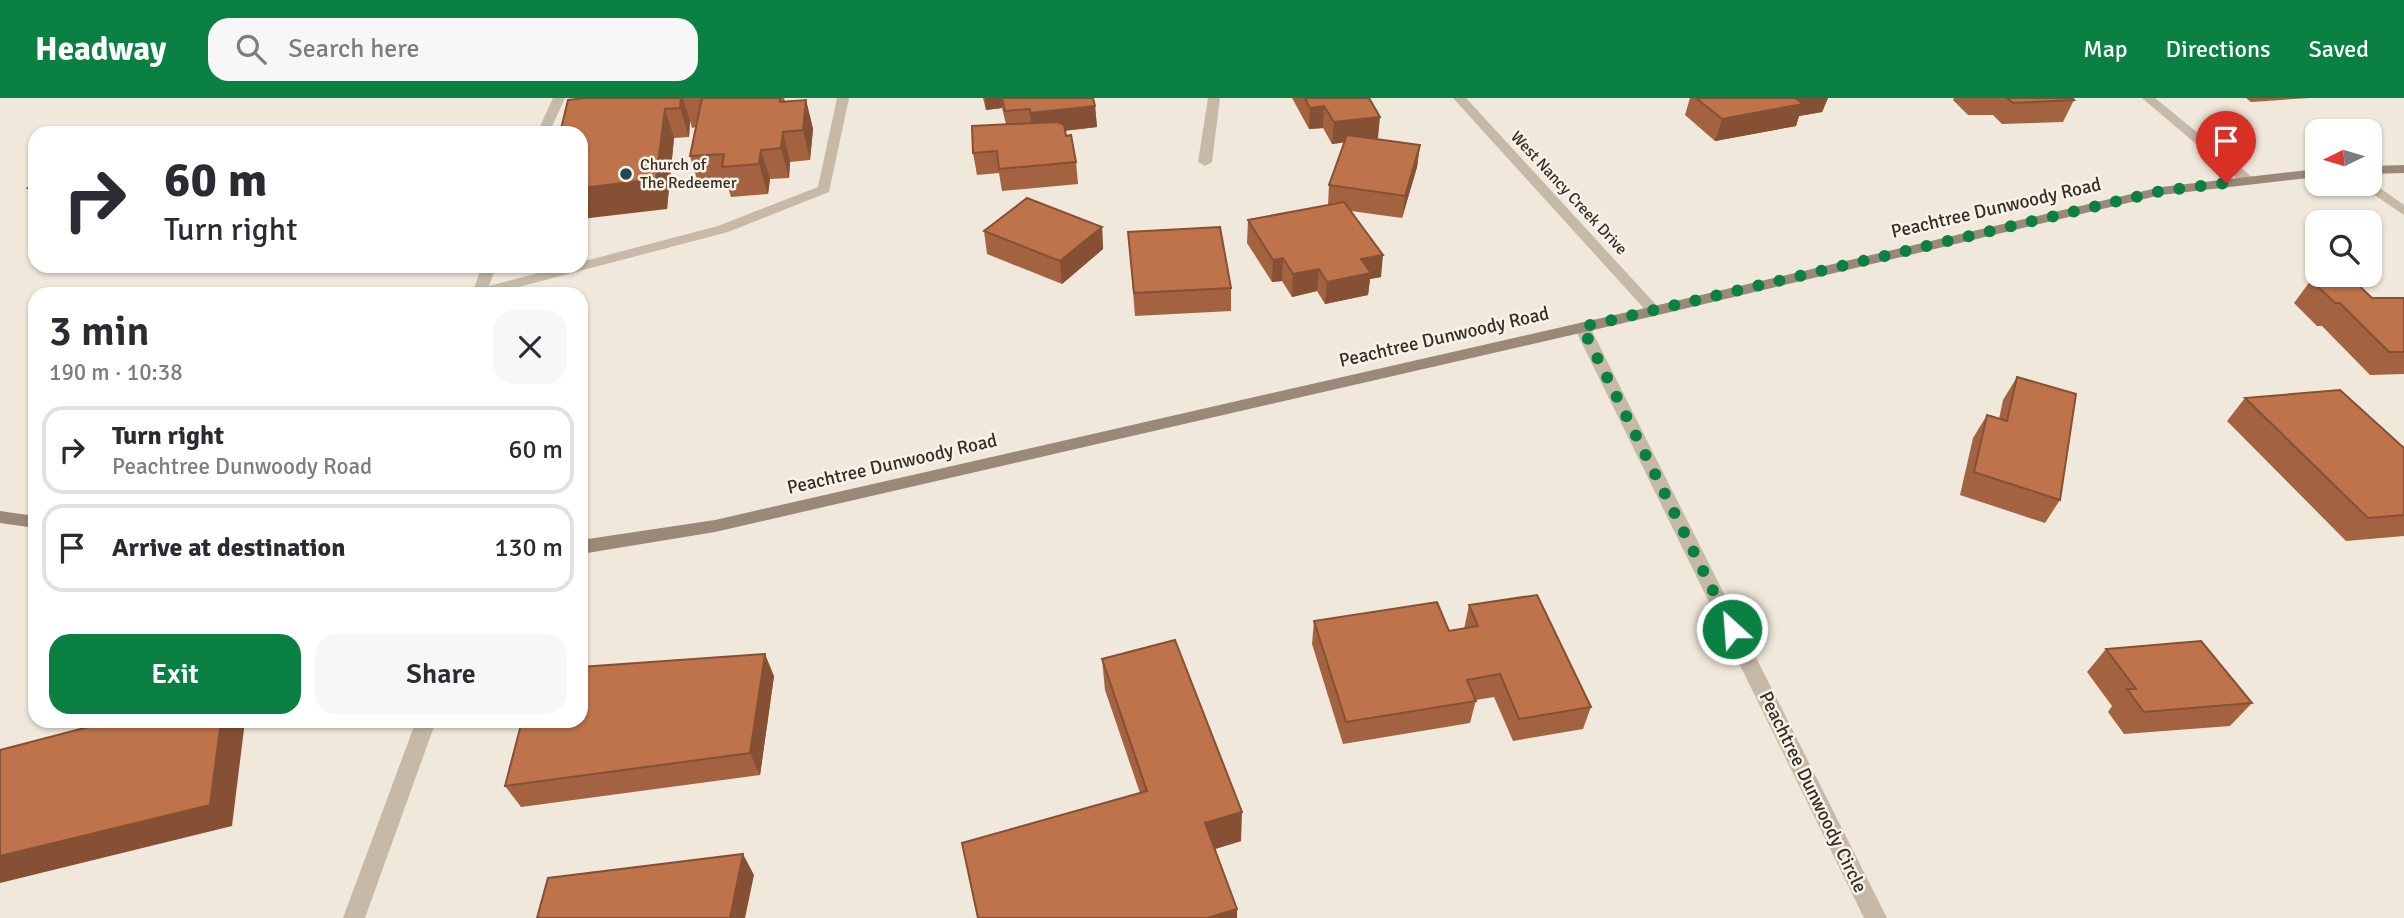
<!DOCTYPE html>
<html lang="en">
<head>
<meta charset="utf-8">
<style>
	body { margin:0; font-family:Signika,sans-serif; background:#f7f7f7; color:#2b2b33; height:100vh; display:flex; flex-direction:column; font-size:26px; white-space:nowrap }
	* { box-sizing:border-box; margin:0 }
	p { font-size:23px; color:#7c7c81 }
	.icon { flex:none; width:38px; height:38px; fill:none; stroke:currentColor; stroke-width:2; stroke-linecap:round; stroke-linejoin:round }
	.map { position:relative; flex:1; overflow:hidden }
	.panel { position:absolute; left:28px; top:189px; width:560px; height:441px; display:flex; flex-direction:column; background:#fff; border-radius:21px; box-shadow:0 2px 5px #0004 }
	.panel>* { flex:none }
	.top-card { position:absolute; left:28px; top:28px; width:560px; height:147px; border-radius:21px; box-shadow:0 2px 5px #0004; background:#fff; color:#2b2b33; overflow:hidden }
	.needle { width:46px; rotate:265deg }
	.tools { position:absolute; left:2305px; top:21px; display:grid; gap:14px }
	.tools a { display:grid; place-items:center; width:77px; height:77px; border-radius:14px; background:#fff; box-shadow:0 2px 5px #0004; font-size:35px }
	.pin { position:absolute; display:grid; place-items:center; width:60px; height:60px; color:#fff; margin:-72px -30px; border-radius:50% 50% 50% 0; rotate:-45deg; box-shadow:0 0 7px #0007 }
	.pin .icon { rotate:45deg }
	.me { position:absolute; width:77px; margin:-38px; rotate:334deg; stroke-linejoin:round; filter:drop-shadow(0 0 5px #0008) }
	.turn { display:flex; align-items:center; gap:24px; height:147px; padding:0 21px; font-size:32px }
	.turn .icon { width:91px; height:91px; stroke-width:2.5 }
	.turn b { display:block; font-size:49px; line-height:60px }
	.round { display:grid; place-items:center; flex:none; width:74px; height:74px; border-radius:21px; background:#f7f7f7 }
	.headline { display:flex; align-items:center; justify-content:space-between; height:119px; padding:0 21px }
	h1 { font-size:42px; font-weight:600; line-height:52px }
	.primary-button { display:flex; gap:14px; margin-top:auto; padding:14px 21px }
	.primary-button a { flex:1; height:80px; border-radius:21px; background:#0b8043; color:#fff; font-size:28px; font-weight:600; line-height:80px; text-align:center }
	.primary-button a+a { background:#f7f7f7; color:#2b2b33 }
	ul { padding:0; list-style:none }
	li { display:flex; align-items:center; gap:21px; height:88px; margin:0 14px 10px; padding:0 7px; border:4px solid #e1e1e2; border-radius:21px }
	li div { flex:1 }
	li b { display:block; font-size:26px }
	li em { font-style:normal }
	header { display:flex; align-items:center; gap:42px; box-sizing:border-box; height:98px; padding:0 35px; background:#0b8043; color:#fff }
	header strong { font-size:33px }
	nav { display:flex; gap:38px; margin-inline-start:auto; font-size:24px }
	.search { width:490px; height:63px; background:#f7f7f7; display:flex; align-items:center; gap:18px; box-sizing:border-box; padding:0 24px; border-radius:21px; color:#7c7c81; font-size:26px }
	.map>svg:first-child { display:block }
</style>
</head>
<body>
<header>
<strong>Headway</strong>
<div class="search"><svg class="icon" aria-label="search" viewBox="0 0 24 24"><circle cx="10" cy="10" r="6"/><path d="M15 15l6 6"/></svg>Search here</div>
<nav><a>Map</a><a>Directions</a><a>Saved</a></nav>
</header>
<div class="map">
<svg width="2404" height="820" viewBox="0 0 2404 820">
	<rect width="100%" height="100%" fill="#f0e8db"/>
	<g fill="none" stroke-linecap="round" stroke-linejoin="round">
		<g fill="#c7b9a8" fill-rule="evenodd">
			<polygon points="553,0 565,0 549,35 537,35"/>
			<polygon points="837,0 849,0 829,94 728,134 492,196 472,196 482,168 496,168 489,188 565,168 581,168 581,164 718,128 818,89"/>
		</g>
		<g fill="#c7b9a8" fill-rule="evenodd">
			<polygon points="1208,0 1220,0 1212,64 1205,68 1198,64"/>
			<polygon points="1453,0 1466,0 1659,210 1661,213 1659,216 1649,216"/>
			<polygon points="2142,0 2155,0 2252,79 2252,85 2242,85"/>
			<polygon points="2370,83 2404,107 2404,117 2358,86 2370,86"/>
			<polygon points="1582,224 1590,229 1887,820 1864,820 1574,229"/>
			<polygon points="416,623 436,623 365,820 343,820"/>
		</g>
		<g fill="#9a8979" fill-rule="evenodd">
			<polygon points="2404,67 2404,75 2370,76 2370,68"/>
			<polygon points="2317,71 2317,79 2161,97 1654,218 715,434 581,456 581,442 715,422 1654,208 2161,89"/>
			<polygon points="0,413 35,418 35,430 0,425"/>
		</g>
	</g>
	<g fill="#a36340">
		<polygon points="585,0 784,0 785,3 806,2 813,31 810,62 790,64 789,80 770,81 768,96 731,99 727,86 699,88 690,58 696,29 692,30 690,23 689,39 674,40 667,111"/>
		<polygon points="983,0 1093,0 1095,8 1097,29 1065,33 1076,64 1078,86 1002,93 999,75 977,77 973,55 1006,26 1002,10 986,12"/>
		<polygon points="1292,0 1369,0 1378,40 1374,41 1420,47 1417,69 1402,120 1351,113 1381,179 1370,181 1368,197 1325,206 1317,193 1292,199 1282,183 1272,184 1247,145 1248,122 1328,107 1329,87 1345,44 1332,46 1323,30 1309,31"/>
		<polygon points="1690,0 1828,0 1822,14 1799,18 1796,28 1715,43 1685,17"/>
		<polygon points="1954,0 2072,0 2074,2 2063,24 2002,26 1993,17 1968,17 1953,2"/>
		<polygon points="2246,0 2309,0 2251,4"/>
		<polygon points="35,82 35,100 28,90"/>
		<polygon points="1102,129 1103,151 1062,186 987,156 984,133"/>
		<polygon points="1128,134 1231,190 1231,213 1135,218"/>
		<polygon points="2311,182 2372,200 2404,200 2404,276 2370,277 2322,228 2317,228 2294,205"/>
		<polygon points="2017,279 2060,402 2045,425 1960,397 1973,340 1987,317 1999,321 2003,302"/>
		<polygon points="2245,300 2404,350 2404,438 2346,443 2227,323"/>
		<polygon points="1469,507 1591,609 1583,631 1513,643 1494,599 1476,602 1470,625 1343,646 1312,546 1314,523 1449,533 1464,531"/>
		<polygon points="2106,551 2252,605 2230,628 2124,636 2108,614 2112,608 2087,574"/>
		<polygon points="1102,561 1241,743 1215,751 1140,695 1105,592"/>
		<polygon points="774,578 760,677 521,709 505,688"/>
	</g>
	<g fill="#855034">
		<polygon points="681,0 683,0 690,23 689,39 680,10"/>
		<polygon points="985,0 1001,0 1002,10 986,12"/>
		<polygon points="1793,0 1828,0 1822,14 1799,18 1796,28 1715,43 1722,21"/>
		<polygon points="806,2 813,31 810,62 803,32"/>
		<polygon points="1095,8 1097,29 1032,36 1030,15"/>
		<polygon points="1324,8 1323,30 1309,31 1310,10"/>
		<polygon points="665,11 674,40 667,111 581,121 581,90"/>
		<polygon points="1380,19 1378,40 1332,46 1334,24"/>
		<polygon points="783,34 790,64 789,80 781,50"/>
		<polygon points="1420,47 1417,69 1402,120 1405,98"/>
		<polygon points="761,52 770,81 768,96 759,66"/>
		<polygon points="1102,129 1103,151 1062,186 1060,163"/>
		<polygon points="1383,157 1381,179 1370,181 1368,197 1325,206 1327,184 1361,161"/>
		<polygon points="1283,160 1282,183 1272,184 1273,162"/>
		<polygon points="1319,171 1317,193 1292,199 1293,176"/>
		<polygon points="765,556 774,578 760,677 750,655"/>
		<polygon points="221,623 245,623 232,728 0,785 0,758"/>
		<polygon points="1242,714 1241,743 1205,754 1205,725"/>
		<polygon points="743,756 754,777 745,820 730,820"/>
		<polygon points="1237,811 1237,820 1207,820"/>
	</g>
	<g fill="#be734b" stroke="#855034" stroke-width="2">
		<polygon points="585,0 681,0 680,10 665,11 656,81 581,90 581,35 560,35 568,2"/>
		<polygon points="702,0 780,0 780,4 806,2 803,32 783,34 781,50 761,52 759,66 722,69 724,56 690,58"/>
		<polygon points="1002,0 1093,0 1095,8 1030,15 1030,11 1005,13"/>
		<polygon points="1305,0 1369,0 1380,19 1334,24 1324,8 1310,10"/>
		<polygon points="1696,0 1795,0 1803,6 1722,21"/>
		<polygon points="2007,0 2072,0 2074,2 2013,5"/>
		<polygon points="1058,24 1064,27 1066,38 1071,37 1076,64 999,71 997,53 973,55 972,28"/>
		<polygon points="1347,37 1420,47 1405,98 1329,87"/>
		<polygon points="35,82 35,90 28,90"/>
		<polygon points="1027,100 1102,129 1060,163 984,133"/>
		<polygon points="1344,104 1383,157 1361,161 1371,175 1327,184 1319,171 1293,176 1283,160 1273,162 1248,122"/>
		<polygon points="1220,129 1231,190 1134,195 1128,134"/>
		<polygon points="2311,182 2353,182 2372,200 2404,200 2404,254 2389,254 2340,205 2335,205"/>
		<polygon points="2017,279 2076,296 2060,402 1974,374 1987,317 2007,323"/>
		<polygon points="2340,292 2404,350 2404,417 2368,420 2245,300"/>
		<polygon points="1537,497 1591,609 1519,621 1500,576 1467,582 1476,603 1346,624 1314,523 1437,504 1449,533 1478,528 1469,507"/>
		<polygon points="1175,542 1242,714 1205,725 1237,811 1207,820 978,820 962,745 1147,693 1102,561"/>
		<polygon points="2201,543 2252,605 2144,614 2127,591 2136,591 2106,551"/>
		<polygon points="765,556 750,655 505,688 522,623 581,623 581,569"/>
		<polygon points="111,623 221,623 210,707 0,758 0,652"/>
		<polygon points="743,756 730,820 537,820 548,780"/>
	</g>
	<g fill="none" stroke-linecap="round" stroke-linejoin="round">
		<polyline stroke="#0b8043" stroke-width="12" stroke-dasharray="0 21.6" points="1732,531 1582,229 2161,93 2226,85"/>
	</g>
	<circle fill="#204a53" stroke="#f8f2e7" stroke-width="2.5" cx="626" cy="76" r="7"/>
	<g text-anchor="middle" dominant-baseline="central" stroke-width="5" stroke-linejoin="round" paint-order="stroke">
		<g font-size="16" fill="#342d28" stroke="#f8f2e7" text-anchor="start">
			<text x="640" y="67">Church of<tspan x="640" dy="18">The Redeemer</tspan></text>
		</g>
		<g font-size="16" fill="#342d28" stroke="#f8f2e7">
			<text transform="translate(1569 95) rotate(47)">West Nancy Creek Drive</text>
		</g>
		<g font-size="19" fill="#342d28" stroke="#f8f2e7">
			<text transform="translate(1996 110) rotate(-13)">Peachtree Dunwoody Road</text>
			<text transform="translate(1444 239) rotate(-13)">Peachtree Dunwoody Road</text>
			<text transform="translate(892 366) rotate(-13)">Peachtree Dunwoody Road</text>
			<text transform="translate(1813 694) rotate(64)">Peachtree Dunwoody Circle</text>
		</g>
	</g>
</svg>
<div class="tools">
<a><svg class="needle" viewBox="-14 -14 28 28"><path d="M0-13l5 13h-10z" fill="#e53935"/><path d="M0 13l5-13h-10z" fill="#7c7c81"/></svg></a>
<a><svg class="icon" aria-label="search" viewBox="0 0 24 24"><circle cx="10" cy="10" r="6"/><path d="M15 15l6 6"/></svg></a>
</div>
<div class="pin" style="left:2226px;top:85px;background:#d93025"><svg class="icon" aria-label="arrive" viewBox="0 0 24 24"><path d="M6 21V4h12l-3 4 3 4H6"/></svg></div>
<svg class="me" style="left:1732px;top:531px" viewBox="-20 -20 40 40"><circle r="17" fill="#0b8043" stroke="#fff" stroke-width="3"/><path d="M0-11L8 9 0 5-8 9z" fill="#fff"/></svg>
<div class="top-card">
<div class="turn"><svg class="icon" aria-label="right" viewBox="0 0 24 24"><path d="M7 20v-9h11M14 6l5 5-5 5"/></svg><div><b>60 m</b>Turn right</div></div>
</div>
<section class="panel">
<div class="headline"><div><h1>3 min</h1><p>190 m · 10:38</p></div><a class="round"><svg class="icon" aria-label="close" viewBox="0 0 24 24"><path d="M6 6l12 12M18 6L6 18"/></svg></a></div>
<ul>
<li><svg class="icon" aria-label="right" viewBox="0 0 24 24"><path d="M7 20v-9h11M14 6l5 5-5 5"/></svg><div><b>Turn right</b><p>Peachtree Dunwoody Road</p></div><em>60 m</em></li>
<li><svg class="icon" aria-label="arrive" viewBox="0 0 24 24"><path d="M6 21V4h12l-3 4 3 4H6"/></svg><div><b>Arrive at destination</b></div><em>130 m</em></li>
</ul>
<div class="primary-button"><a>Exit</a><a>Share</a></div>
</section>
</div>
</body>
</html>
